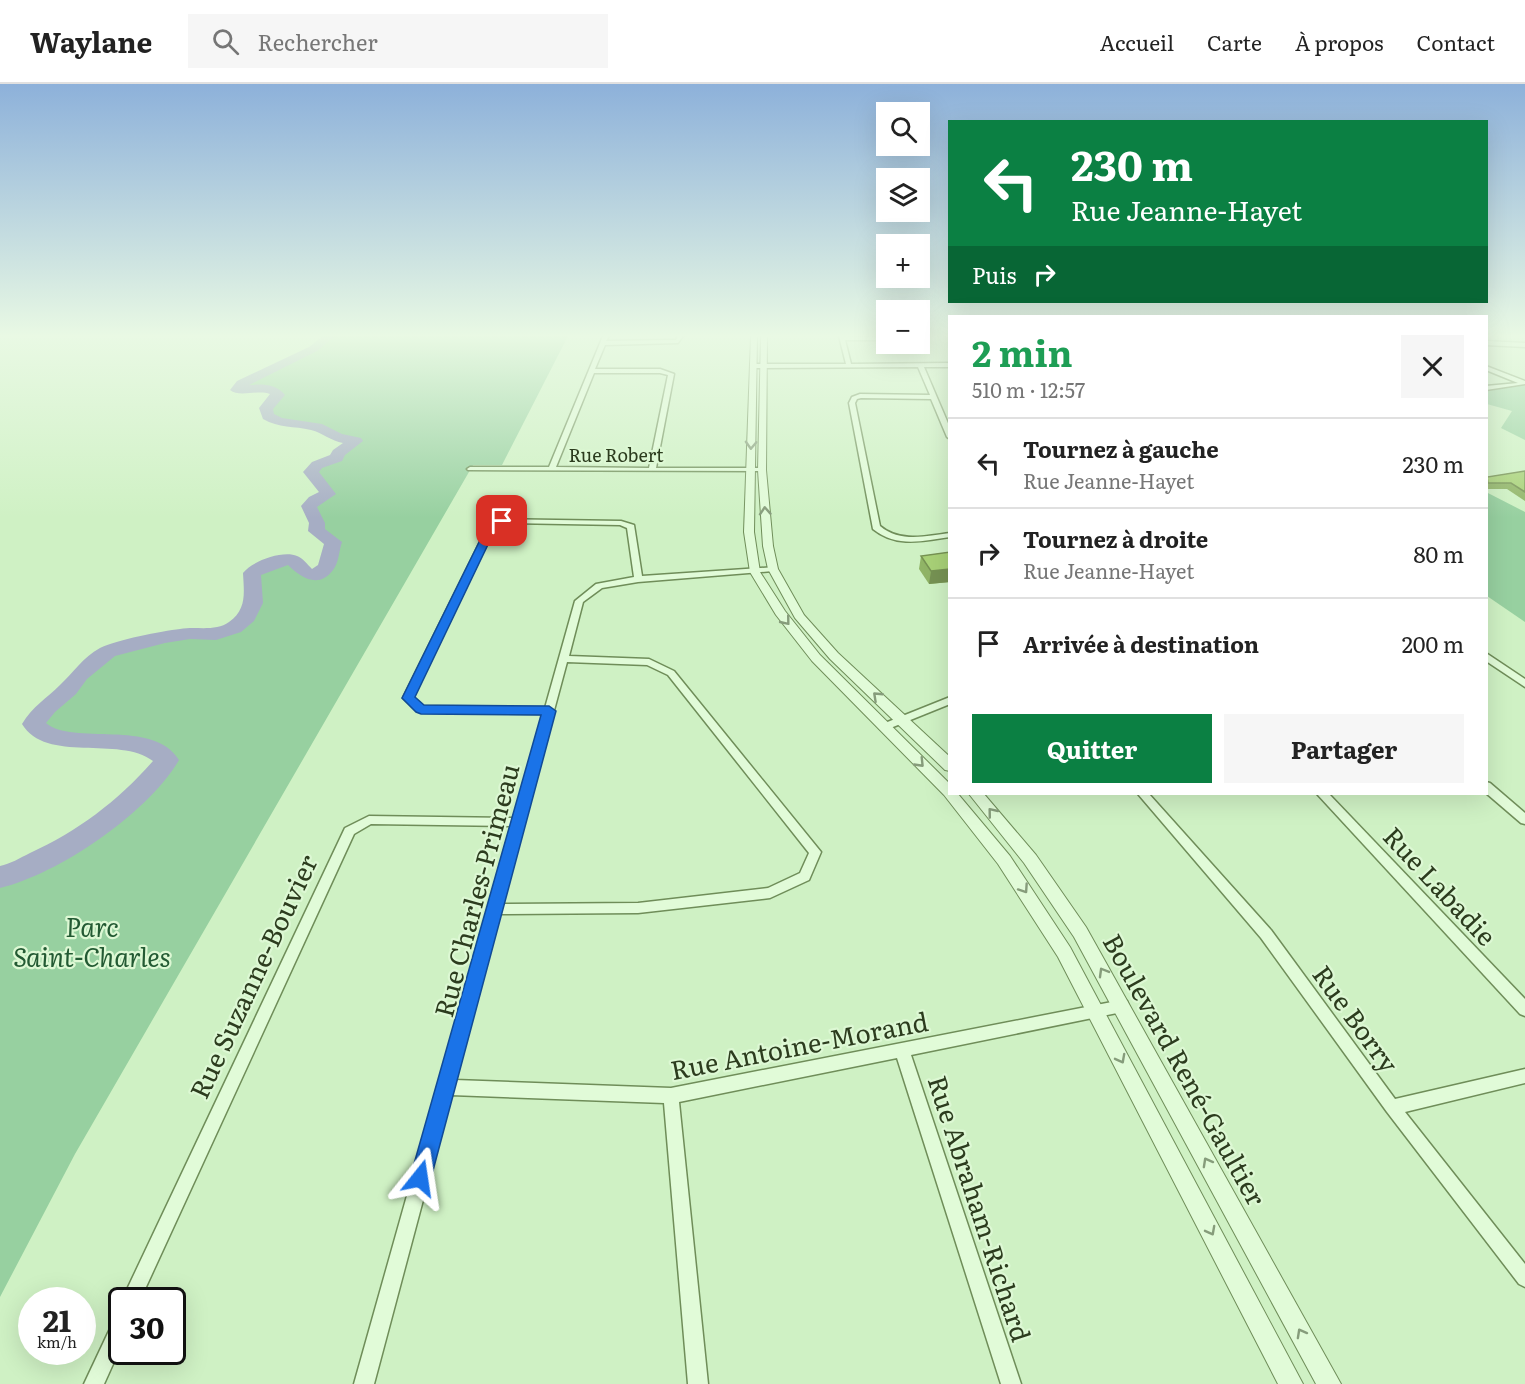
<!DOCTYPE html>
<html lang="fr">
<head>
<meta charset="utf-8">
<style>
	body { margin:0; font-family:Literata,serif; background:#f6f6f6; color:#222; height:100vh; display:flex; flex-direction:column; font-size:22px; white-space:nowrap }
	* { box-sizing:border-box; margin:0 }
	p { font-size:20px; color:#767676 }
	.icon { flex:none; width:33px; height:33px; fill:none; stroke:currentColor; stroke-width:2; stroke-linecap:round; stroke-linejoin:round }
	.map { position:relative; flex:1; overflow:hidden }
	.drawer { position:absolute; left:948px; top:231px; width:540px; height:480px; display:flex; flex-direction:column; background:#fff; border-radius:0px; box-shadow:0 6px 24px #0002 }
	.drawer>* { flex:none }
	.hud { position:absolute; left:948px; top:36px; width:540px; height:183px; border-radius:0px; box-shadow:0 6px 24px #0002; background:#0b8043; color:#fff; overflow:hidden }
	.buttons { position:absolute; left:876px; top:18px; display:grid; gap:12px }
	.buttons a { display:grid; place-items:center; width:54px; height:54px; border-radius:0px; background:#fff; box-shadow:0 6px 24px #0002; font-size:30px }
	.speed { position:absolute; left:18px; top:1203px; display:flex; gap:12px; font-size:30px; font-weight:700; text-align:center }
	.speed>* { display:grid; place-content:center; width:78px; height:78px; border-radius:50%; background:#fff; box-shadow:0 6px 24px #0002; line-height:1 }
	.speed small { font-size:15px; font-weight:400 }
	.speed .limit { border:3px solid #111; border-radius:9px; background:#fff; color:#111 }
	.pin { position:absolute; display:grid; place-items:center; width:51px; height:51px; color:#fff; margin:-26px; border-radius:12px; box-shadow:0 3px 9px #0006 }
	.me { position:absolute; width:66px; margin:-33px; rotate:15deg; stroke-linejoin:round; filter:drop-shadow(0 0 4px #0008) }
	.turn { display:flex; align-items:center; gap:21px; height:126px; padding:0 24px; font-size:27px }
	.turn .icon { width:78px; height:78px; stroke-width:2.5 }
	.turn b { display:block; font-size:42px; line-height:51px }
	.then { display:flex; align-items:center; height:57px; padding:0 24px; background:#0003; gap:12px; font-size:22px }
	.round { display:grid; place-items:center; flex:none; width:63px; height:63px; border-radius:0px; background:#f6f6f6 }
	.overview { display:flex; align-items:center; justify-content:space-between; height:102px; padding:0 24px }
	h1 { font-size:36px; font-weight:700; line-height:45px; color:#1e9e55 }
	.action { display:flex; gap:12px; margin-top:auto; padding:12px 24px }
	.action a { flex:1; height:69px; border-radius:0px; background:#0b8043; color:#fff; font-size:24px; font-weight:700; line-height:69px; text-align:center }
	.action a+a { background:#f6f6f6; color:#222 }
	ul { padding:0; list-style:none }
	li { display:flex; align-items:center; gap:18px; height:90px; padding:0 24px; border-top:2px solid #e0e0e0 }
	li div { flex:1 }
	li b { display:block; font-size:22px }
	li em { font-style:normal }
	header { display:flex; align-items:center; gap:36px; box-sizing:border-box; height:84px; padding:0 30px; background:#fff; border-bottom:2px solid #e0e0e0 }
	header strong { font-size:28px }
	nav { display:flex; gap:33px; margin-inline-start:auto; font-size:21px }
	.search { width:420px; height:54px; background:#f6f6f6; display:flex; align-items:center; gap:15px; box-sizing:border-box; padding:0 21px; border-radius:0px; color:#767676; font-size:22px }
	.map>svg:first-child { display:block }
</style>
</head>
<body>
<header>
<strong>Waylane</strong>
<div class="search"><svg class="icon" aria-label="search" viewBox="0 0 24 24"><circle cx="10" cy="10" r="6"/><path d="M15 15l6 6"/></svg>Rechercher</div>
<nav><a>Accueil</a><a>Carte</a><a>À propos</a><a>Contact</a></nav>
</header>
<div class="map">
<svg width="1525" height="1300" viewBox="0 0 1525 1300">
	<rect width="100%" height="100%" fill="#cff1c4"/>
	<g fill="#97d0a0">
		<path d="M 330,252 L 568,252 L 502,381 L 473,381 L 75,1070 L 0,1213 L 0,793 C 12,791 24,784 35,779 C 89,754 129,723 167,676 L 151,664 L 113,657 L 77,656 L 43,649 L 33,640 L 47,623 L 69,605 L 80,590 L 108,568 L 163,553 L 190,549 L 216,550 L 234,544 L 247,533 L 254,519 L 252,489 C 266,482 278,475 293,476 L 307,490 L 313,491 L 326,484 L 333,458 L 316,447 L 317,439 L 309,422 L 315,416 L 328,410 C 324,400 314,398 311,388 L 317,381 L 337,374 L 338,369 L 355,357 L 338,354 L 317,343 L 279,338 L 268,332 L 266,324 L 279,311 C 270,300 249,305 236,306 L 241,300 L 313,265 Z"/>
		<polygon points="1525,300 1525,356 1501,344 1512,327 1487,320 1486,301 1494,303"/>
		<polygon points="1486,408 1525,428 1525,538 1487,512"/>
	</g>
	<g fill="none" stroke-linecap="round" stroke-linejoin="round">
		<path fill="#a6adc4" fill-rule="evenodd" d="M 323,252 L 335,252 L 317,267 L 249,301 C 263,300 276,300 285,311 L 273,325 L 274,330 L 282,334 L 322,340 L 342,350 L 361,354 L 363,357 L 345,371 L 342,377 L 322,384 L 319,388 L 336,410 L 317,423 L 325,439 L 325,445 L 342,458 C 339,466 339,479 333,486 C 319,505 301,494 288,481 L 261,491 L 263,519 L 254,537 L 241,548 L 216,556 L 190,555 L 165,559 L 115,572 L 87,595 L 76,610 L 55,628 L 46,639 C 72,662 154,634 179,676 C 148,729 59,790 0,804 L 0,782 C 10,780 20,774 30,769 C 78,747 118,717 153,677 C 119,651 46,680 22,640 C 32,623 47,614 60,601 C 73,589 83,573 100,564 C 116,556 162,547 180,545 C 196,542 216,548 229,538 C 247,525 244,509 243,489 C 252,477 283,466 297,472 C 303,474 307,480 312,485 L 318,481 L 324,460 L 308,447 L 309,439 L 301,422 L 309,413 L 319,408 L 303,388 L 312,378 L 330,371 L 333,366 L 343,359 C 331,357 323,349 311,346 C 294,342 279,344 263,335 L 259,324 L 270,310 C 258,305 240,314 230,306 L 237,297 L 309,263 Z"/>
		<defs>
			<g id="minor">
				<path d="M 603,252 L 609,252 L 606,257 L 668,256 L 676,256 L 678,252 L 683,252 L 678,259 L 605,261 L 595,285 L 660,285 L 674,290 L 656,384 L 762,384 L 765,386 L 764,387 L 468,386 L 467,385 L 470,383 L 549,383 ZM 594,289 L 660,289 L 668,291 L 649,384 L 556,383 Z"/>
				<path d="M 839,252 L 886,253 L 886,256 L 845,256 L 851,280 L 950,279 L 950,283 L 924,283 L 950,344 L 950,355 L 947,353 L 931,315 L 861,314 L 857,315 L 855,319 L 880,442 C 900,459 926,452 950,449 L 950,453 C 923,457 896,464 873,445 L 849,319 L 852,313 L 860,310 L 930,311 L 918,283 L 754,284 L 751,282 L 754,280 L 846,280 Z"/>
				<polygon points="1486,257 1525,259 1525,263 1486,261"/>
				<polygon points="1486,282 1525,297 1525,300 1486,306 1486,302 1518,299 1486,286"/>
				<path d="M 499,435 L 621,437 L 634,441 L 642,492 L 776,483 L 777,485 L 773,487 L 638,498 L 602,504 L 583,518 L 569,572 L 649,575 L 674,587 L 821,768 L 809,796 L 770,814 L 638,829 L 499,830 L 455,996 L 671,1004 L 1122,916 L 1127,917 L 1129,922 L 1127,927 L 1122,928 L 911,971 L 1021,1300 L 1001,1300 L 897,974 L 679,1018 L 708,1300 L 688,1300 L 664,1019 L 451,1011 L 374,1300 L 354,1300 L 511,742 L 371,740 L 354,750 L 140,1216 L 122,1216 L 345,744 L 369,732 L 514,734 L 543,630 L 421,628 L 417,627 L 403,614 L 487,444 ZM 504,439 L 620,441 L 627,444 L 634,493 L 596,500 L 575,517 L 545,624 L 423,622 L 413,613 L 494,445 ZM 567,578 L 647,581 L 668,591 L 809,769 L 800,789 L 768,804 L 638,819 L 502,820 Z"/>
				<polygon points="1486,569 1525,595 1525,603 1486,577"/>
				<polygon points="950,613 950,620 888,645 880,645 879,643 880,641"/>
				<polygon points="1486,698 1490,699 1525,729 1525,740 1521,739 1486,709"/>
				<polygon points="1138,710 1149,710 1271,846 1395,1015 1525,985 1525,999 1405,1028 1525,1180 1525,1203 1519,1200 1387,1028 1261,854"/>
				<polygon points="1317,710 1329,710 1525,915 1525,932 1520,930"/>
				<polygon points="122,1229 122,1260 104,1300 84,1300 116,1232"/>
			</g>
			<g id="tertiary">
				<polygon points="751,252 757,252 754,448 760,488 785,527 820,571 950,700 950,710 958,710 1010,772 1070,863 1303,1300 1278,1300 1058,873 998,780 944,711 812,577 776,531 750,488 744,448"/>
				<polygon points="761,252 767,252 766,386 773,462 778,485 804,531 838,569 950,673 950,687 945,686 830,575 795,534 768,485 763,462 758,386"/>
				<polygon points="969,710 984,710 1036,771 1086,843 1341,1300 1316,1300 1074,853 1024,779"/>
			</g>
		</defs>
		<use href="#minor" stroke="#6f8d59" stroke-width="3"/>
		<use href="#tertiary" stroke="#6f8d59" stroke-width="2"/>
		<use href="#minor" fill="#e1fbd8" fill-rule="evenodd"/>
		<use href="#tertiary" fill="#e1fbd8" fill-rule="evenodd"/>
	</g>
	<g fill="#90b466">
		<polygon points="1525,387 1525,417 1507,405 1486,405 1487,393"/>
		<polygon points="950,468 950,498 929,500 919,485 921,472"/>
	</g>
	<polygon fill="#769253" points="950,485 950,498 929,500 931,487"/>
	<g fill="#a8d177" stroke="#769253" stroke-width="1.5">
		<polygon points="1525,387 1525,408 1511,399 1488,399 1487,393"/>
		<polygon points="950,468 950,485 931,487 921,472"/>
	</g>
	<defs><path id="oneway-chevron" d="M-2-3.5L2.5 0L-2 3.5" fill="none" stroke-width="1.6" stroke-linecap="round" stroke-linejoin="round" transform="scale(1.5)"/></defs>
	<g stroke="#869c7b">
		<use href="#oneway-chevron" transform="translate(751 361) rotate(92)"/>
		<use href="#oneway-chevron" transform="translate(765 427) rotate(-94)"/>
		<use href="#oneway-chevron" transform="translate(786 537) rotate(51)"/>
		<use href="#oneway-chevron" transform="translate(877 612) rotate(-137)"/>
		<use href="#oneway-chevron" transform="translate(920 679) rotate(46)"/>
		<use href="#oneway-chevron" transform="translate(992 728) rotate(-129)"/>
		<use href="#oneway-chevron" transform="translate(1024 805) rotate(56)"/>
		<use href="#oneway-chevron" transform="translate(1103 888) rotate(-120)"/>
		<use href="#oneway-chevron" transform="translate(1121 975) rotate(62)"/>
		<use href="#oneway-chevron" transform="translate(1207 1078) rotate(-119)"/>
		<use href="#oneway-chevron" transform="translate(1211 1147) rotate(62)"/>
		<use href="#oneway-chevron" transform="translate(1301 1249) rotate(-119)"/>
	</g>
	<linearGradient id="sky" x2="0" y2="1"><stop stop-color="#8db1da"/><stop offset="0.58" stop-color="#e9f9e4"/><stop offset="1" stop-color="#e9f9e4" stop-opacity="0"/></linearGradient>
	<rect width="1525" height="434" fill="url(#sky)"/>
	<polygon fill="#1a73e8" stroke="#114b97" stroke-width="1.5" points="502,434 507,437 495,446 415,613 424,621 549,622 556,627 431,1094 428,1102 420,1105 413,1102 410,1094 541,631 421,630 416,628 402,614 486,444"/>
	<g text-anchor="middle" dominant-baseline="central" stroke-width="4.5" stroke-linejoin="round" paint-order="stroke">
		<g font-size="18" fill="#2c3c1e" stroke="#ddf8d4">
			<text x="616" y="370">Rue Robert</text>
		</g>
		<g font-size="26" fill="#2c3c1e" stroke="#ddf8d4">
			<text transform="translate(1441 801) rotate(47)">Rue Labadie</text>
			<text transform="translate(475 806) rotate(-75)">Rue Charles-Primeau</text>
			<text transform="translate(252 892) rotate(-65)">Rue Suzanne-Bouvier</text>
			<text transform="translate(1357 934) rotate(54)">Rue Borry</text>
			<text transform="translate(799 960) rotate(-11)">Rue Antoine-Morand</text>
			<text transform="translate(1186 985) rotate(61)">Boulevard René-Gaultier</text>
			<text transform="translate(981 1124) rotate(72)">Rue Abraham-Richard</text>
		</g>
		<g font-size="26" font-style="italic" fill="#235a33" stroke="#ddf8d4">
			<text x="92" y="841">Parc<tspan x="92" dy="30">Saint-Charles</tspan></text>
		</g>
	</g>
</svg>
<div class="buttons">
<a><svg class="icon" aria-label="search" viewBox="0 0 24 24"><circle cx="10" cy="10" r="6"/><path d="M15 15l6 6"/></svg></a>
<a><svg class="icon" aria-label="layers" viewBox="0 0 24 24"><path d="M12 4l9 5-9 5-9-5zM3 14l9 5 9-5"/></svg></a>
<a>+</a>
<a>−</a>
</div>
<div class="speed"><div>21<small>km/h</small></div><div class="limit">30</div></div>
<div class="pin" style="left:502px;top:437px;background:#d93025"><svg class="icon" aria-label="arrive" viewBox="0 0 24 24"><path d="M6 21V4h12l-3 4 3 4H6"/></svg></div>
<svg class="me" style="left:420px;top:1094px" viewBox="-20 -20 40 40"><path d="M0-17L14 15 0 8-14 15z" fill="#1a73e8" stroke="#fff" stroke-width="4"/></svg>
<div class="hud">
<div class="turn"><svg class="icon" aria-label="left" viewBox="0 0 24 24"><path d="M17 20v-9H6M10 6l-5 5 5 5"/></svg><div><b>230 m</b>Rue Jeanne-Hayet</div></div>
<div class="then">Puis<svg class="icon" aria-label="right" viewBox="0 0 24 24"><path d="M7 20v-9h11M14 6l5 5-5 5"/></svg></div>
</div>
<section class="drawer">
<div class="overview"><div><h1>2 min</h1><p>510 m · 12:57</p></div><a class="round"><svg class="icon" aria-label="close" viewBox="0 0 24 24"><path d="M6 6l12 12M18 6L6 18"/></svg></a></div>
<ul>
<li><svg class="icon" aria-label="left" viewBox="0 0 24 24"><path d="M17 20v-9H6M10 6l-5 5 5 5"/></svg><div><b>Tournez à gauche</b><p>Rue Jeanne-Hayet</p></div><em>230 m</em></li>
<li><svg class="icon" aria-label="right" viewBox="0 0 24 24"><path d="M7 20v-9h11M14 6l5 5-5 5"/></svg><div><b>Tournez à droite</b><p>Rue Jeanne-Hayet</p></div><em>80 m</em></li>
<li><svg class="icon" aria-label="arrive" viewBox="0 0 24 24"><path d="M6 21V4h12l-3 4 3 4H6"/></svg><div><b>Arrivée à destination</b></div><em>200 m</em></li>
</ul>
<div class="action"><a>Quitter</a><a>Partager</a></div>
</section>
</div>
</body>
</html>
